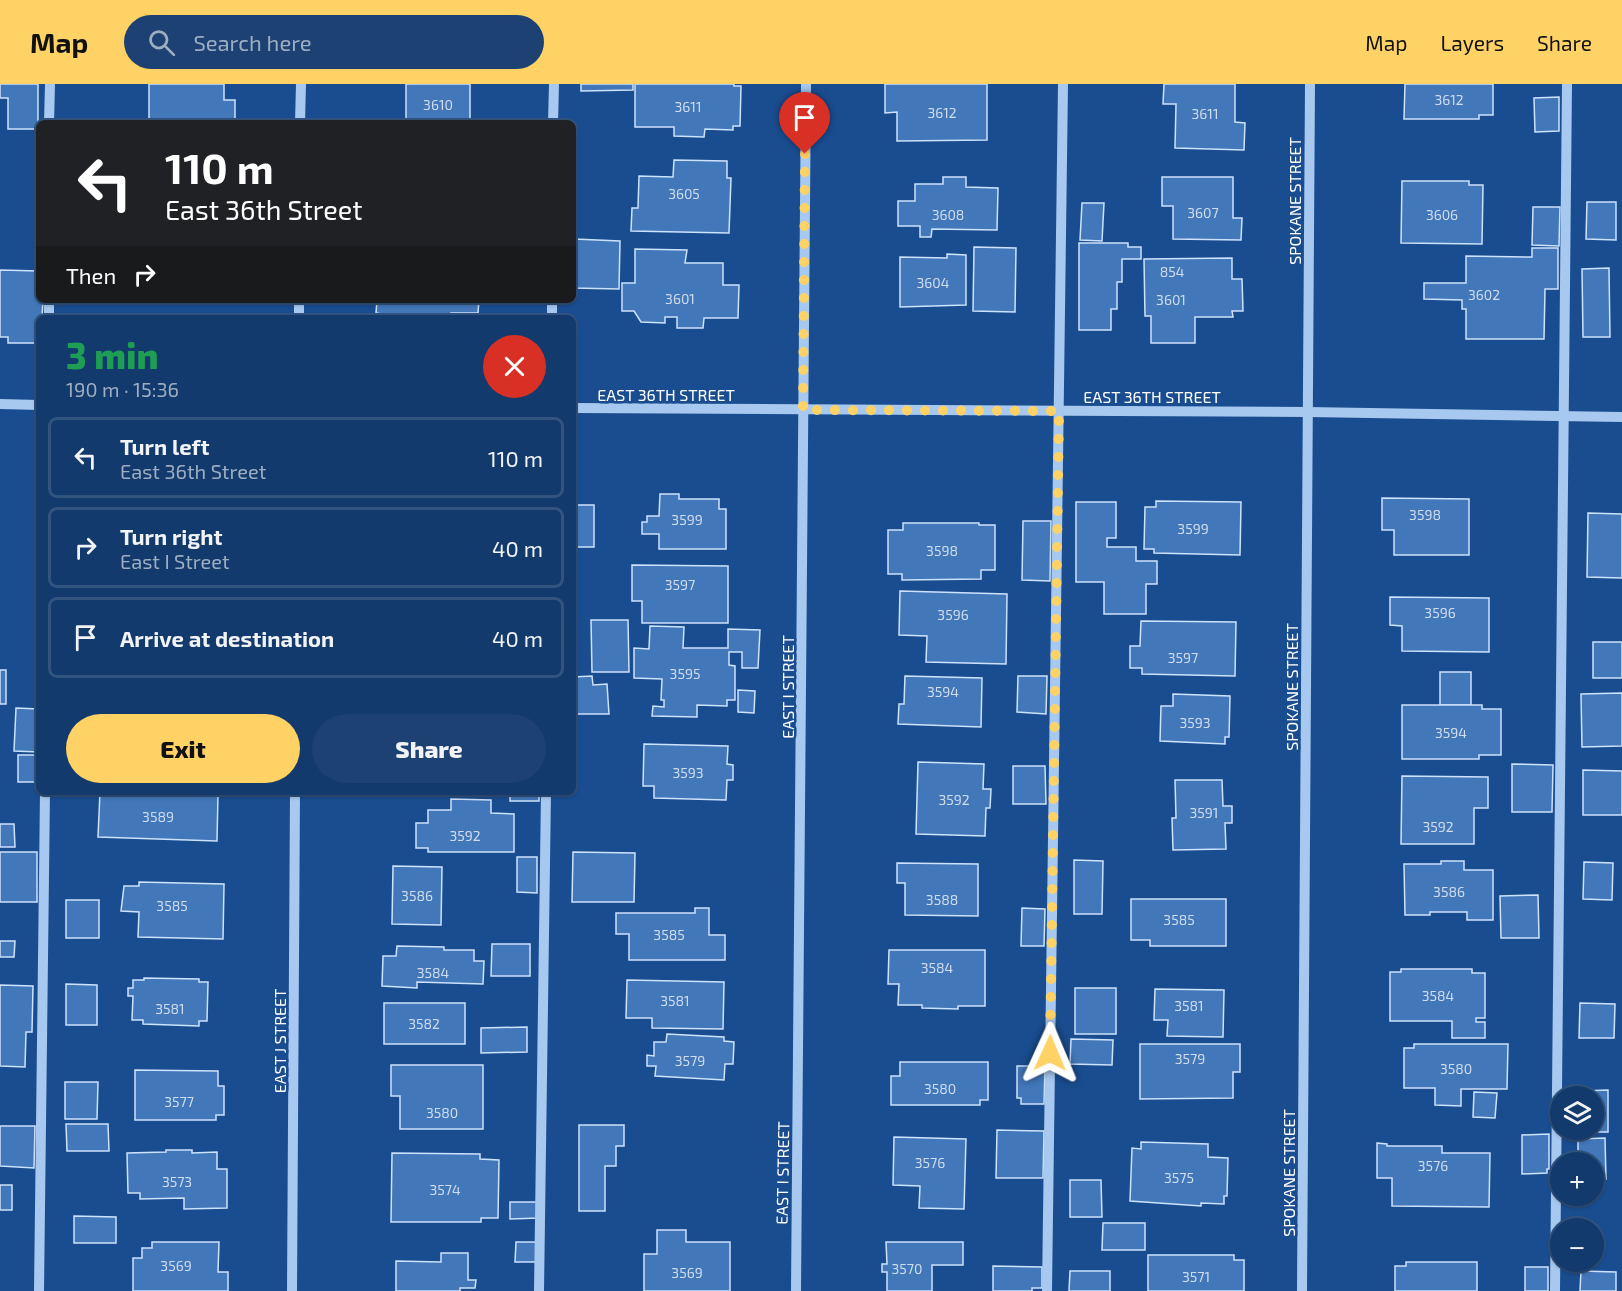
<!DOCTYPE html>
<html lang="en">
<head>
<meta charset="utf-8">
<style>
	body { margin:0; font-family:"Exo 2",sans-serif; background:#1c4172; color:#f1f3f6; height:100vh; display:flex; flex-direction:column; font-size:22px; white-space:nowrap }
	* { box-sizing:border-box; margin:0 }
	p { font-size:20px; color:#9dadc2 }
	.icon { flex:none; width:33px; height:33px; fill:none; stroke:currentColor; stroke-width:2; stroke-linecap:round; stroke-linejoin:round }
	.map { position:relative; flex:1; overflow:hidden }
	.details { position:absolute; left:36px; top:231px; width:540px; height:480px; display:flex; flex-direction:column; background:#133a6c; border-radius:9px; box-shadow:0 2px 4px #0004,0 0 0 2px #32547f }
	.details>* { flex:none }
	.guide { position:absolute; left:36px; top:36px; width:540px; height:183px; border-radius:9px; box-shadow:0 2px 4px #0004,0 0 0 2px #32547f; background:#202124; color:#fff; overflow:hidden }
	.buttons { position:absolute; left:1550px; top:1002px; display:grid; gap:12px }
	.buttons a { display:grid; place-items:center; width:54px; height:54px; border-radius:50%; background:#133a6c; box-shadow:0 2px 4px #0004,0 0 0 2px #32547f; font-size:30px }
	.pin { position:absolute; display:grid; place-items:center; width:51px; height:51px; color:#fff; margin:-62px -26px; border-radius:50% 50% 50% 0; rotate:-45deg; box-shadow:0 0 6px #0007 }
	.pin .icon { rotate:45deg }
	.me { position:absolute; width:66px; margin:-33px; rotate:1deg; stroke-linejoin:round; filter:drop-shadow(0 0 4px #0008) }
	.turn { display:flex; align-items:center; gap:21px; height:126px; padding:0 30px; font-size:27px }
	.turn .icon { width:78px; height:78px; stroke-width:2.5 }
	.turn b { display:block; font-size:42px; line-height:51px }
	.then { display:flex; align-items:center; height:57px; padding:0 30px; background:#0003; gap:12px; font-size:22px }
	.round { display:grid; place-items:center; flex:none; width:63px; height:63px; border-radius:32px; background:#1c4172 }
	.headline { display:flex; align-items:center; justify-content:space-between; height:102px; padding:0 30px }
	h1 { font-size:36px; font-weight:800; line-height:45px; color:#1e9e55 }
	.cta { display:flex; gap:12px; margin-top:auto; padding:12px 30px }
	.cta a { flex:1; height:69px; border-radius:36px; background:#ffd265; color:#111; font-size:24px; font-weight:800; line-height:69px; text-align:center }
	.cta a+a { background:#1c4172; color:#f1f3f6 }
	ul { padding:0; list-style:none }
	li { display:flex; align-items:center; gap:18px; height:81px; margin:0 12px 9px; padding:0 18px; border:3px solid #32547f; border-radius:9px }
	li div { flex:1 }
	li b { display:block; font-size:22px }
	li em { font-style:normal }
	header { display:flex; align-items:center; gap:36px; box-sizing:border-box; height:84px; padding:0 30px; background:#ffd265; color:#111 }
	header strong { font-size:28px }
	nav { display:flex; gap:33px; margin-inline-start:auto; font-size:21px }
	.search { width:420px; height:54px; background:#1c4172; display:flex; align-items:center; gap:15px; box-sizing:border-box; padding:0 21px; border-radius:33px; color:#9dadc2; font-size:22px }
	.map>svg:first-child { display:block }
</style>
</head>
<body>
<header>
<strong>Map</strong>
<div class="search"><svg class="icon" aria-label="search" viewBox="0 0 24 24"><circle cx="10" cy="10" r="6"/><path d="M15 15l6 6"/></svg>Search here</div>
<nav><a>Map</a><a>Layers</a><a>Share</a></nav>
</header>
<div class="map">
<svg width="1622" height="1207" viewBox="0 0 1622 1207">
	<rect width="100%" height="100%" fill="#194d90"/>
	<g fill="#4277b9" stroke="#cde2fb" stroke-width="1.5">
		<polygon points="0,0 38,0 38,45 8,45 8,14 0,14"/>
		<polygon points="149,0 224,0 224,16 235,16 235,39 149,39"/>
		<rect x="406" y="0" width="64" height="39"/>
		<polygon points="581,0 633,0 633,6 581,7"/>
		<polygon points="635,0 734,0 734,2 741,2 740,42 733,42 733,46 705,45 704,53 674,52 674,43 635,43"/>
		<polygon points="885,0 987,0 987,56 897,57 897,28 885,29"/>
		<polygon points="1164,0 1235,0 1235,38 1245,39 1244,66 1175,64 1176,20 1163,20"/>
		<polygon points="1405,0 1493,0 1493,31 1479,31 1479,35 1404,35"/>
		<polygon points="1559,13 1559,47 1535,48 1534,14"/>
		<polygon points="674,76 727,77 727,94 731,94 729,149 631,147 632,124 638,124 639,92 673,93"/>
		<polygon points="943,93 966,93 966,103 998,104 997,146 932,145 931,153 920,153 920,142 898,142 898,117 915,117 915,100 943,100"/>
		<polygon points="1162,93 1233,93 1233,134 1242,134 1241,156 1173,155 1173,122 1162,122"/>
		<polygon points="1402,97 1469,97 1469,101 1483,101 1482,160 1401,159"/>
		<polygon points="1587,118 1616,118 1616,156 1586,155"/>
		<polygon points="1082,119 1104,119 1102,157 1080,156"/>
		<polygon points="1533,123 1560,123 1559,162 1532,161"/>
		<polygon points="574,155 620,157 619,205 573,204"/>
		<polygon points="1079,159 1128,159 1128,163 1141,163 1141,175 1122,175 1122,198 1117,198 1117,225 1111,225 1111,246 1079,246"/>
		<polygon points="974,163 1016,164 1015,228 973,227"/>
		<polygon points="1532,164 1558,164 1558,205 1545,205 1544,255 1466,255 1466,225 1462,225 1462,216 1424,215 1424,199 1466,199 1466,172 1532,173"/>
		<polygon points="635,165 687,166 685,179 723,179 723,201 739,201 738,234 704,234 703,244 677,244 677,233 665,233 665,239 641,238 634,227 622,227 622,199 635,199"/>
		<polygon points="947,170 966,171 966,221 900,223 900,173 947,174"/>
		<polygon points="1232,174 1232,195 1242,195 1243,227 1232,227 1233,233 1195,233 1195,259 1151,259 1151,232 1145,232 1144,175"/>
		<polygon points="1609,184 1610,253 1583,253 1582,185"/>
		<polygon points="0,186 39,187 39,216 43,216 42,234 39,234 39,259 8,259 8,253 0,253"/>
		<polygon points="377,216 479,216 478,229 451,229 451,233 389,231 376,229"/>
		<polygon points="660,410 679,410 679,415 719,415 719,425 726,425 726,465 659,465 659,450 642,450 642,438 647,438 647,432 659,432"/>
		<polygon points="1382,414 1469,415 1469,471 1394,471 1394,446 1382,446"/>
		<polygon points="1156,417 1241,418 1240,471 1154,469 1154,465 1144,465 1145,423 1156,423"/>
		<polygon points="1076,418 1116,418 1116,454 1107,454 1107,463 1136,463 1136,477 1157,477 1157,500 1146,500 1146,530 1104,530 1104,498 1076,498"/>
		<rect x="573" y="421" width="21" height="42"/>
		<polygon points="1588,429 1622,430 1622,494 1587,493"/>
		<polygon points="1023,437 1051,437 1050,497 1022,496"/>
		<polygon points="903,439 979,439 979,441 995,441 995,486 981,486 981,495 902,496 902,490 888,490 888,446 903,446"/>
		<polygon points="632,481 728,482 728,539 642,539 642,517 632,517"/>
		<polygon points="900,507 1007,510 1006,580 926,578 927,552 899,551"/>
		<polygon points="1390,513 1489,514 1489,568 1402,567 1402,542 1390,541"/>
		<polygon points="591,536 628,536 629,588 592,588"/>
		<polygon points="1141,537 1236,538 1235,592 1142,590 1142,584 1130,584 1130,562 1140,562"/>
		<polygon points="650,542 684,543 683,564 728,564 728,545 760,546 758,584 742,584 742,568 729,568 729,581 735,582 735,616 727,616 727,622 697,621 697,633 652,632 653,622 664,623 664,616 661,616 662,595 634,594 634,564 649,565"/>
		<rect x="1593" y="558" width="29" height="36"/>
		<rect x="0" y="586" width="6" height="34"/>
		<rect x="1440" y="588" width="31" height="33"/>
		<polygon points="592,592 593,601 607,600 609,630 573,630 573,593"/>
		<polygon points="905,592 982,594 981,643 898,640 899,620 904,620"/>
		<polygon points="1018,592 1047,592 1046,630 1017,628"/>
		<polygon points="738,606 755,607 754,629 738,628"/>
		<polygon points="1622,609 1622,662 1582,663 1581,610"/>
		<polygon points="1173,610 1230,612 1229,653 1225,653 1225,660 1160,657 1161,622 1173,622"/>
		<polygon points="1402,621 1482,621 1482,625 1501,625 1501,671 1479,671 1479,675 1402,675"/>
		<polygon points="16,624 39,625 39,668 14,667"/>
		<polygon points="644,660 728,662 727,680 733,681 733,696 727,696 726,716 654,714 654,702 643,702"/>
		<rect x="18" y="671" width="21" height="27"/>
		<polygon points="918,678 984,680 983,705 991,705 990,724 986,724 985,752 916,750"/>
		<polygon points="1512,680 1553,681 1552,728 1512,728"/>
		<polygon points="1013,682 1045,682 1046,720 1013,720"/>
		<polygon points="1583,686 1622,687 1622,731 1583,731"/>
		<polygon points="1402,692 1488,693 1488,724 1474,724 1474,760 1401,760"/>
		<polygon points="1175,696 1222,696 1223,722 1232,722 1232,739 1225,739 1226,765 1173,766 1172,734 1176,734"/>
		<polygon points="100,708 187,708 187,710 218,710 217,757 98,753"/>
		<rect x="510" y="708" width="29" height="9"/>
		<polygon points="451,715 491,716 491,729 514,730 514,768 428,768 428,764 416,764 416,739 428,739 428,726 451,726"/>
		<polygon points="0,740 14,740 15,763 0,763"/>
		<rect x="0" y="768" width="37" height="50"/>
		<polygon points="573,768 635,769 634,818 572,818"/>
		<polygon points="517,773 537,773 537,809 517,808"/>
		<polygon points="1074,776 1103,777 1102,830 1074,830"/>
		<polygon points="1441,777 1464,777 1464,786 1493,786 1493,836 1467,836 1467,828 1430,828 1430,831 1405,831 1404,780 1441,780"/>
		<polygon points="1584,778 1613,779 1612,816 1583,815"/>
		<polygon points="897,779 978,780 978,832 905,831 905,799 897,799"/>
		<polygon points="393,782 442,783 441,841 392,840"/>
		<polygon points="139,798 224,800 223,855 138,853 139,828 121,827 124,802 139,802"/>
		<polygon points="1538,811 1539,854 1501,854 1500,812"/>
		<polygon points="1131,815 1226,815 1226,862 1150,862 1150,856 1131,856"/>
		<rect x="66" y="816" width="33" height="38"/>
		<polygon points="695,824 709,824 709,851 725,851 725,876 629,876 629,850 616,850 616,829 695,829"/>
		<polygon points="1022,824 1045,825 1044,862 1021,862"/>
		<polygon points="0,857 15,857 14,873 0,873"/>
		<polygon points="492,860 530,860 530,892 491,892"/>
		<polygon points="397,862 444,863 444,866 474,866 474,877 484,877 483,900 417,898 417,904 382,902 383,872 396,872"/>
		<polygon points="889,866 985,866 985,922 958,922 958,925 922,924 922,921 898,921 899,900 888,900"/>
		<polygon points="1401,885 1472,885 1472,889 1485,889 1485,934 1476,934 1476,938 1485,938 1485,954 1452,954 1452,937 1390,937 1390,888 1401,888"/>
		<polygon points="144,894 199,895 199,898 208,898 207,937 199,937 199,942 143,940 143,936 132,936 133,912 128,912 128,904 133,904 133,896 144,896"/>
		<polygon points="627,896 724,898 723,945 652,944 652,934 626,934"/>
		<polygon points="66,900 97,901 97,941 66,941"/>
		<polygon points="0,901 33,902 32,948 26,948 25,983 0,982"/>
		<rect x="1075" y="904" width="41" height="46"/>
		<polygon points="1155,905 1224,906 1223,953 1167,952 1168,936 1154,936"/>
		<rect x="384" y="919" width="81" height="41"/>
		<polygon points="1580,919 1615,920 1614,954 1579,954"/>
		<polygon points="527,943 527,968 481,969 481,944"/>
		<polygon points="667,950 724,953 724,957 734,958 733,980 725,980 724,996 655,992 656,982 647,982 647,971 654,972 654,958 666,958"/>
		<polygon points="1071,955 1113,956 1112,981 1070,980"/>
		<polygon points="1140,960 1240,960 1240,988 1233,988 1233,1014 1140,1015"/>
		<polygon points="1414,960 1508,960 1507,1005 1461,1005 1461,1022 1435,1021 1435,1004 1404,1004 1404,964 1414,964"/>
		<polygon points="900,978 988,978 988,1016 980,1016 980,1021 891,1021 891,992 900,992"/>
		<polygon points="391,981 483,981 483,1045 400,1045 400,1012 391,1012"/>
		<polygon points="1017,982 1045,982 1044,1020 1021,1020 1021,1014 1017,1014"/>
		<polygon points="135,986 218,987 218,1002 224,1002 224,1031 216,1031 216,1036 135,1036"/>
		<polygon points="65,998 98,998 97,1035 65,1035"/>
		<polygon points="1608,1006 1608,1048 1581,1048 1581,1046 1593,1046 1593,1012 1580,1012 1580,1007"/>
		<polygon points="1474,1008 1497,1009 1495,1034 1473,1033"/>
		<polygon points="66,1040 108,1040 109,1067 67,1067"/>
		<polygon points="579,1041 624,1041 624,1062 616,1062 616,1082 605,1082 605,1127 579,1127"/>
		<polygon points="0,1042 35,1042 34,1084 0,1082"/>
		<polygon points="997,1046 1044,1047 1043,1094 996,1094"/>
		<polygon points="1549,1050 1549,1085 1547,1085 1547,1089 1522,1090 1522,1051"/>
		<polygon points="894,1053 966,1055 964,1125 919,1124 920,1102 893,1101"/>
		<polygon points="1605,1054 1606,1095 1593,1095 1593,1078 1578,1078 1578,1055"/>
		<polygon points="1141,1058 1208,1060 1208,1073 1228,1074 1227,1112 1224,1112 1224,1120 1201,1119 1201,1122 1130,1117 1132,1064 1141,1065"/>
		<polygon points="1377,1059 1387,1060 1387,1062 1442,1062 1442,1069 1490,1069 1489,1123 1392,1122 1392,1094 1377,1094"/>
		<polygon points="166,1066 192,1066 192,1069 217,1068 217,1085 227,1085 227,1124 184,1125 184,1114 140,1115 140,1109 128,1109 127,1069 166,1068"/>
		<polygon points="392,1069 480,1070 480,1075 499,1076 498,1134 481,1134 481,1138 391,1138"/>
		<polygon points="1070,1096 1101,1096 1102,1133 1070,1133"/>
		<rect x="0" y="1101" width="12" height="25"/>
		<polygon points="510,1118 538,1118 539,1134 510,1135"/>
		<polygon points="74,1132 116,1133 116,1159 74,1159"/>
		<polygon points="1103,1139 1145,1139 1145,1166 1102,1166"/>
		<polygon points="657,1146 686,1146 686,1158 730,1158 730,1207 644,1207 644,1170 657,1170"/>
		<polygon points="152,1158 219,1158 218,1188 228,1188 228,1207 133,1207 133,1174 142,1174 142,1164 152,1164"/>
		<polygon points="516,1158 538,1158 537,1178 515,1178"/>
		<polygon points="886,1158 963,1158 963,1181 932,1181 932,1207 887,1207 887,1188 882,1188 882,1180 887,1180"/>
		<polygon points="441,1169 468,1169 468,1196 476,1196 475,1204 460,1204 460,1207 396,1207 396,1177 441,1178"/>
		<polygon points="1148,1171 1234,1171 1234,1176 1244,1176 1244,1207 1148,1207"/>
		<polygon points="1406,1178 1477,1178 1477,1207 1395,1207 1395,1182 1406,1182"/>
		<polygon points="993,1182 1042,1183 1042,1204 1032,1204 1032,1207 993,1207"/>
		<rect x="1525" y="1183" width="23" height="24"/>
		<polygon points="1070,1187 1110,1187 1110,1207 1069,1207"/>
		<polygon points="1581,1187 1616,1188 1616,1207 1580,1207"/>
	</g>
	<g fill="none" stroke-linecap="round" stroke-linejoin="round">
		<g stroke="#a7c8ef" stroke-width="10">
			<polyline points="49,39 50,0"/>
			<polyline points="300,39 301,0"/>
			<polyline points="553,39 554,0"/>
			<polyline points="49,234 49,216"/>
			<polyline points="299,234 299,216"/>
			<polyline points="552,234 552,216"/>
			<polyline points="0,320 39,321"/>
			<polyline points="573,324 1307,328 1622,333"/>
			<polyline points="39,1207 45,708"/>
			<polyline points="292,1207 295,708"/>
			<polyline points="539,1207 546,708"/>
			<polyline points="796,1207 806,0"/>
			<polyline points="1047,1207 1063,0"/>
			<polyline points="1302,1207 1310,0"/>
			<polyline points="1555,1207 1567,0"/>
		</g>
	</g>
	<g fill="none" stroke-linecap="round" stroke-linejoin="round">
		<polyline stroke="#ffd265" stroke-width="10" stroke-dasharray="0 18" points="805,70 803,326 1059,327 1050,969"/>
	</g>
	<g text-anchor="middle" dominant-baseline="central" stroke-width="5" stroke-linejoin="round" paint-order="stroke">
		<g font-size="14" fill="#d0ddee">
			<text x="1449" y="15">3612</text>
			<text x="438" y="20">3610</text>
			<text x="688" y="22">3611</text>
			<text x="942" y="28">3612</text>
			<text x="1205" y="29">3611</text>
			<text x="684" y="109">3605</text>
			<text x="1203" y="128">3607</text>
			<text x="948" y="130">3608</text>
			<text x="1442" y="130">3606</text>
			<text x="1172" y="187">854</text>
			<text x="933" y="198">3604</text>
			<text x="1484" y="210">3602</text>
			<text x="680" y="214">3601</text>
			<text x="1171" y="215">3601</text>
			<text x="1425" y="430">3598</text>
			<text x="687" y="435">3599</text>
			<text x="1193" y="444">3599</text>
			<text x="942" y="466">3598</text>
			<text x="680" y="500">3597</text>
			<text x="1440" y="528">3596</text>
			<text x="953" y="530">3596</text>
			<text x="1183" y="573">3597</text>
			<text x="685" y="589">3595</text>
			<text x="943" y="607">3594</text>
			<text x="1195" y="638">3593</text>
			<text x="1451" y="648">3594</text>
			<text x="688" y="688">3593</text>
			<text x="954" y="715">3592</text>
			<text x="1204" y="728">3591</text>
			<text x="158" y="732">3589</text>
			<text x="1438" y="742">3592</text>
			<text x="465" y="751">3592</text>
			<text x="1449" y="807">3586</text>
			<text x="417" y="811">3586</text>
			<text x="942" y="815">3588</text>
			<text x="172" y="821">3585</text>
			<text x="1179" y="835">3585</text>
			<text x="669" y="850">3585</text>
			<text x="937" y="883">3584</text>
			<text x="433" y="888">3584</text>
			<text x="1438" y="911">3584</text>
			<text x="675" y="916">3581</text>
			<text x="1189" y="921">3581</text>
			<text x="170" y="924">3581</text>
			<text x="424" y="939">3582</text>
			<text x="1190" y="974">3579</text>
			<text x="690" y="976">3579</text>
			<text x="1456" y="984">3580</text>
			<text x="940" y="1004">3580</text>
			<text x="179" y="1017">3577</text>
			<text x="442" y="1028">3580</text>
			<text x="930" y="1078">3576</text>
			<text x="1433" y="1081">3576</text>
			<text x="1179" y="1093">3575</text>
			<text x="177" y="1097">3573</text>
			<text x="445" y="1105">3574</text>
			<text x="176" y="1181">3569</text>
			<text x="907" y="1184">3570</text>
			<text x="687" y="1188">3569</text>
			<text x="1196" y="1192">3571</text>
		</g>
		<g font-size="16" fill="#fff" stroke="#194d90">
			<text transform="translate(1294 117) rotate(-90)">SPOKANE STREET</text>
			<text x="666" y="310">EAST 36TH STREET</text>
			<text x="1152" y="312">EAST 36TH STREET</text>
			<text transform="translate(787 603) rotate(-90)">EAST I STREET</text>
			<text transform="translate(1291 603) rotate(-90)">SPOKANE STREET</text>
			<text transform="translate(279 957) rotate(-90)">EAST J STREET</text>
			<text transform="translate(782 1089) rotate(-89)">EAST I STREET</text>
			<text transform="translate(1288 1089) rotate(-90)">SPOKANE STREET</text>
		</g>
	</g>
</svg>
<div class="buttons">
<a><svg class="icon" aria-label="layers" viewBox="0 0 24 24"><path d="M12 4l9 5-9 5-9-5zM3 14l9 5 9-5"/></svg></a>
<a>+</a>
<a>−</a>
</div>
<div class="pin" style="left:805px;top:70px;background:#d93025"><svg class="icon" aria-label="arrive" viewBox="0 0 24 24"><path d="M6 21V4h12l-3 4 3 4H6"/></svg></div>
<svg class="me" style="left:1050px;top:969px" viewBox="-20 -20 40 40"><path d="M0-17L14 15 0 8-14 15z" fill="#ffd265" stroke="#fff" stroke-width="4"/></svg>
<div class="guide">
<div class="turn"><svg class="icon" aria-label="left" viewBox="0 0 24 24"><path d="M17 20v-9H6M10 6l-5 5 5 5"/></svg><div><b>110 m</b>East 36th Street</div></div>
<div class="then">Then<svg class="icon" aria-label="right" viewBox="0 0 24 24"><path d="M7 20v-9h11M14 6l5 5-5 5"/></svg></div>
</div>
<section class="details">
<div class="headline"><div><h1>3 min</h1><p>190 m · 15:36</p></div><a class="round" style="background:#d93025;color:#fff"><svg class="icon" aria-label="close" viewBox="0 0 24 24"><path d="M6 6l12 12M18 6L6 18"/></svg></a></div>
<ul>
<li><svg class="icon" aria-label="left" viewBox="0 0 24 24"><path d="M17 20v-9H6M10 6l-5 5 5 5"/></svg><div><b>Turn left</b><p>East 36th Street</p></div><em>110 m</em></li>
<li><svg class="icon" aria-label="right" viewBox="0 0 24 24"><path d="M7 20v-9h11M14 6l5 5-5 5"/></svg><div><b>Turn right</b><p>East I Street</p></div><em>40 m</em></li>
<li><svg class="icon" aria-label="arrive" viewBox="0 0 24 24"><path d="M6 21V4h12l-3 4 3 4H6"/></svg><div><b>Arrive at destination</b></div><em>40 m</em></li>
</ul>
<div class="cta"><a>Exit</a><a>Share</a></div>
</section>
</div>
</body>
</html>
